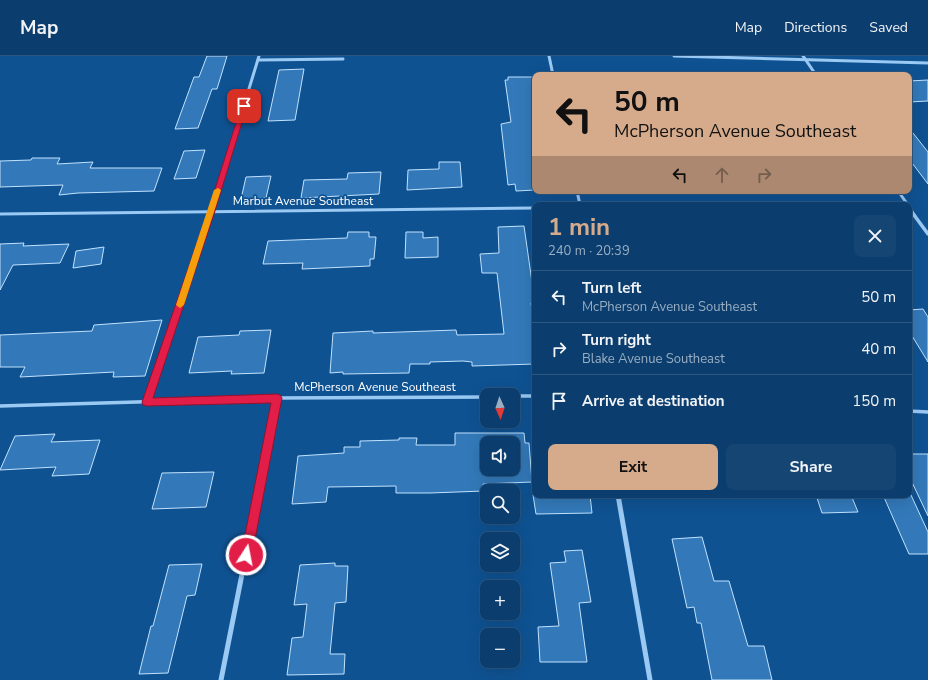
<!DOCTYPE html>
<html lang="en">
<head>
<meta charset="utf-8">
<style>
	body { margin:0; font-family:"Nunito Sans",sans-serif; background:#144573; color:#f1f3f6; height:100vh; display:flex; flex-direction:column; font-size:15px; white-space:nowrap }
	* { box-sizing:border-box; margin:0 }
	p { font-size:13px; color:#9aaec2 }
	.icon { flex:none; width:22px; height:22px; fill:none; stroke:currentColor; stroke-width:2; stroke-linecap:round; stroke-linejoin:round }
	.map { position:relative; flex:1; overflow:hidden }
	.sheet { position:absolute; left:532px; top:146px; width:380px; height:296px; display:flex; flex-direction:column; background:#0b3e6e; border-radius:8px; box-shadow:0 4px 16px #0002,0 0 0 1px #2b5781 }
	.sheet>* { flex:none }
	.hud { position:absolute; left:532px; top:16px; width:380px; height:122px; border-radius:8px; box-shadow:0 4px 16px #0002,0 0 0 1px #2b5781; background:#d6ab8b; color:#111; overflow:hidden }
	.needle { width:26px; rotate:177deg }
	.buttons { position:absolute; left:480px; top:332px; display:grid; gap:8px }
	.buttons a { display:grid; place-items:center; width:40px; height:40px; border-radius:8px; background:#0b3e6e; box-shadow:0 4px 16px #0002,0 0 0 1px #2b5781; font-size:20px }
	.pin { position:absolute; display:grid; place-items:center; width:34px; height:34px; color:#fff; margin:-17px; border-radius:8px; box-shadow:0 2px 6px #0006 }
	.me { position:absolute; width:44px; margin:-22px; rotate:11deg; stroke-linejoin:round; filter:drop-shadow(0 0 3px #0008) }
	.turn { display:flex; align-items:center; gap:14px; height:84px; padding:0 16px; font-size:18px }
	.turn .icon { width:52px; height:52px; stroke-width:2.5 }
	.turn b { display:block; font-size:28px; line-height:34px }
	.lanes { display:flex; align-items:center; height:38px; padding:0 16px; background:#0003; justify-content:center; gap:20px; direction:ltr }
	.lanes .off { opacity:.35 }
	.round { display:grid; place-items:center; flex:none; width:42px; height:42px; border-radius:8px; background:#144573 }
	.headline { display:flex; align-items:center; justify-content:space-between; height:68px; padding:0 16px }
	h1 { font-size:24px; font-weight:700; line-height:30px; color:#d6ab8b }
	.primary-button { display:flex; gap:8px; margin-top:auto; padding:8px 16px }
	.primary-button a { flex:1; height:46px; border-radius:8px; background:#d6ab8b; color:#111; font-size:16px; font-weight:700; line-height:46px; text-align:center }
	.primary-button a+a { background:#144573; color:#f1f3f6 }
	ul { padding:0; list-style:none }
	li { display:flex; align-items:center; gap:12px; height:52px; padding:0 16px; border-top:1px solid #2b5781 }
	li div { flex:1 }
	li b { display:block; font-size:15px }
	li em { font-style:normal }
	header { display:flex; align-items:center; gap:24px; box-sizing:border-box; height:56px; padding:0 20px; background:#0b3e6e; border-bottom:1px solid #2b5781 }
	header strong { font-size:19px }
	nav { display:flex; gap:22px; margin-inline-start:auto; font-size:14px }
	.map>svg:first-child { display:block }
</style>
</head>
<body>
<header>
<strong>Map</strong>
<nav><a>Map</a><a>Directions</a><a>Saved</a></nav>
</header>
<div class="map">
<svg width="928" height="624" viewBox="0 0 928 624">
	<rect width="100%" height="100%" fill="#0f5292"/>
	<g fill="#3379b9" stroke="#c1e2fe" fill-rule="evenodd">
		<polygon points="207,0 227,0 217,33 212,33 198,72 175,73 194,21 199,21"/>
		<polygon points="304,13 295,64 268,65 279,14"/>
		<polygon points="508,21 535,21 535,134 516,135 515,128 508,129 501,68 511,66 505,24 508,24"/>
		<polygon points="928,24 928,45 909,46 909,25"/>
		<polygon points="909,72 928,96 928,128 909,103"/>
		<polygon points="205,94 196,122 174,123 184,95"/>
		<polygon points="32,102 60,102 57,108 93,106 90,112 162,112 154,135 78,137 59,139 63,129 0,131 0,105 31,104"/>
		<polygon points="439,106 460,106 462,131 407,134 408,114 439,113"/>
		<polygon points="381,116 379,138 301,142 304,124 347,123 348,117"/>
		<polygon points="271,120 266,142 241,143 246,121"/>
		<polygon points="524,170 532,226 535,226 535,246 531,247 535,276 535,308 472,310 472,306 463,305 430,306 430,308 410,308 409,317 343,318 343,316 330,317 333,277 373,275 373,277 456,274 457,279 504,278 497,217 482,217 480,198 499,197 498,171"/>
		<polygon points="348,176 369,176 369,181 376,181 374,203 370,203 370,210 302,213 303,207 263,208 268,185 347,182"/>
		<polygon points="406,176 423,176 423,182 438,181 438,201 405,202"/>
		<polygon points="24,187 23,190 69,188 60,207 13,209 0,234 0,188"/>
		<polygon points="104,191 101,208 73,212 76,195"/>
		<polygon points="923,253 928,261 928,306 909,275 909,254"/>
		<polygon points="162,264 145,320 113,321 114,316 20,321 25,311 0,311 0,279 92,275 94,269"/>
		<polygon points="271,274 264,317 231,318 232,315 189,317 198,281 239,279 240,275"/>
		<path d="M 455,377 L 524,377 L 525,387 L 529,387 L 532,426 L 483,428 L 484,435 L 430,437 L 396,437 L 396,430 L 328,431 L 326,446 L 292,448 L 298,400 L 344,397 L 344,391 L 360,391 L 360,385 L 399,384 L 399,382 L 417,382 L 416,389 L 455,389 ZM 487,387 L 513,387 L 513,413 L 487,413 Z"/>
		<polygon points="55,378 51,386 100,384 89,418 52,420 56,411 0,414 15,380"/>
		<polygon points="909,398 928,398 928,460 909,420"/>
		<polygon points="214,416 206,451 152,453 162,417"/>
		<polygon points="533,439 590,439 592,457 536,458"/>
		<polygon points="816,439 851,439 858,456 822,457"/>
		<polygon points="883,439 911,439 928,476 928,498 909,498"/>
		<polygon points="702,481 714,525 729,525 748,590 764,590 772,624 712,624 701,567 697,567 694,551 687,552 672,483"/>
		<polygon points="582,494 591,546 579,547 587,606 540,606 538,571 559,570 550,507 566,506 564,495"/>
		<polygon points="335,507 335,510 348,510 346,546 335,547 330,598 345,598 344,618 287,619 292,582 303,581 307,548 294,549 300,509"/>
		<polygon points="202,508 195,539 187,540 168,617 139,618 151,570 153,570 169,509"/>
	</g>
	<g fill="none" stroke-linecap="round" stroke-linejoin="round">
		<g stroke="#9ac9f4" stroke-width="3">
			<polyline points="549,0 553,19"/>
			<polyline points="674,0 928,7"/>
			<polyline points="803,0 816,19"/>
			<polyline points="258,4 343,3"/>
			<polyline points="577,135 580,149"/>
			<polyline points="898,135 908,149"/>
			<polyline points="909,151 915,160"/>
			<polyline points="0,158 535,152"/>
			<polyline points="210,160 259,0"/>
		</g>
		<g stroke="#9ac9f4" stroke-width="3.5">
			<polyline points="914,159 928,178"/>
			<polyline points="513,340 535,340"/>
			<polyline points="147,346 211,159"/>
			<polyline points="0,350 277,342 487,341"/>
			<polyline points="909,355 928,356"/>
			<polyline points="273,363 277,342"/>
		</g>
		<g stroke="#9ac9f4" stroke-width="5">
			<polyline points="618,439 650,624"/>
			<polyline points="221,624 273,362"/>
		</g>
	</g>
	<polygon fill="#e11d48" stroke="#92132f" points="242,48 247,50 215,155 153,342 277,338 280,339 282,342 252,499 250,503 246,504 242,503 241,499 271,347 147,350 143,349 142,346 208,155"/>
	<polygon fill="#f59e0b" points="218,132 221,134 184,249 180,252 176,249 214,134"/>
	<g text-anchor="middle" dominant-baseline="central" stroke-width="3.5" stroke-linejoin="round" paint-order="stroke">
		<g font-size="12" fill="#fff" stroke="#0f5292">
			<text x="303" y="145">Marbut Avenue Southeast</text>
			<text x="375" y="331">McPherson Avenue Southeast</text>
		</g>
	</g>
</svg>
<div class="buttons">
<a><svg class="needle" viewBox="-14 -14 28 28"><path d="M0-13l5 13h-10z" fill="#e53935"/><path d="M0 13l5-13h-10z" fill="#9aaec2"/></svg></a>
<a><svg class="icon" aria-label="sound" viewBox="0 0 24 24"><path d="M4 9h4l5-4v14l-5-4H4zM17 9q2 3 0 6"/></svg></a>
<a><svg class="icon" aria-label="search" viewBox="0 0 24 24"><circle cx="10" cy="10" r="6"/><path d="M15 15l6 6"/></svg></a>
<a><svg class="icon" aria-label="layers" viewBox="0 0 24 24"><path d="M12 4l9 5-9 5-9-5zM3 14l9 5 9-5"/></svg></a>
<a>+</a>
<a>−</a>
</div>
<div class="pin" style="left:244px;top:50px;background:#d93025"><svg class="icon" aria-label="arrive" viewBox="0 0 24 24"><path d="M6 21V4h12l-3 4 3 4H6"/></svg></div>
<svg class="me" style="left:246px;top:499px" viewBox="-20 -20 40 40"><circle r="17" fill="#e11d48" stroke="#fff" stroke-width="3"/><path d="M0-11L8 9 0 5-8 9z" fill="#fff"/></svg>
<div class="hud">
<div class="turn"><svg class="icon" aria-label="left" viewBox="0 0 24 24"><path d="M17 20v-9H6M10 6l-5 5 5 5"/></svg><div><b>50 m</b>McPherson Avenue Southeast</div></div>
<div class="lanes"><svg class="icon" aria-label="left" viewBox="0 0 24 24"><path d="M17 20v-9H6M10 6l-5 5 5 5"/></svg><svg class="icon off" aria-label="ahead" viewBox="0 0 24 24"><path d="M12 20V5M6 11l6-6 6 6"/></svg><svg class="icon off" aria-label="right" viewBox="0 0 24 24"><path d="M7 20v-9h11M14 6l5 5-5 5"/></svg></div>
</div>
<section class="sheet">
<div class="headline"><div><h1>1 min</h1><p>240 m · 20:39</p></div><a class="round"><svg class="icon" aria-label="close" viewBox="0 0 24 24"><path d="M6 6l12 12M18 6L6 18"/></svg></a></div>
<ul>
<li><svg class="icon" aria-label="left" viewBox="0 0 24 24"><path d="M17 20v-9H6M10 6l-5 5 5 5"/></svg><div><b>Turn left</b><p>McPherson Avenue Southeast</p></div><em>50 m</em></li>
<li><svg class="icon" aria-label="right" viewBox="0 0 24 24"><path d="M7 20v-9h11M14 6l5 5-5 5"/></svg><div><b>Turn right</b><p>Blake Avenue Southeast</p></div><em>40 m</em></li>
<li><svg class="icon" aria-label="arrive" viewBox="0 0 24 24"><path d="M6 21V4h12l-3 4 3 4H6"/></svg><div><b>Arrive at destination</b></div><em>150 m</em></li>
</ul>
<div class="primary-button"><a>Exit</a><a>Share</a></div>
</section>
</div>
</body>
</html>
